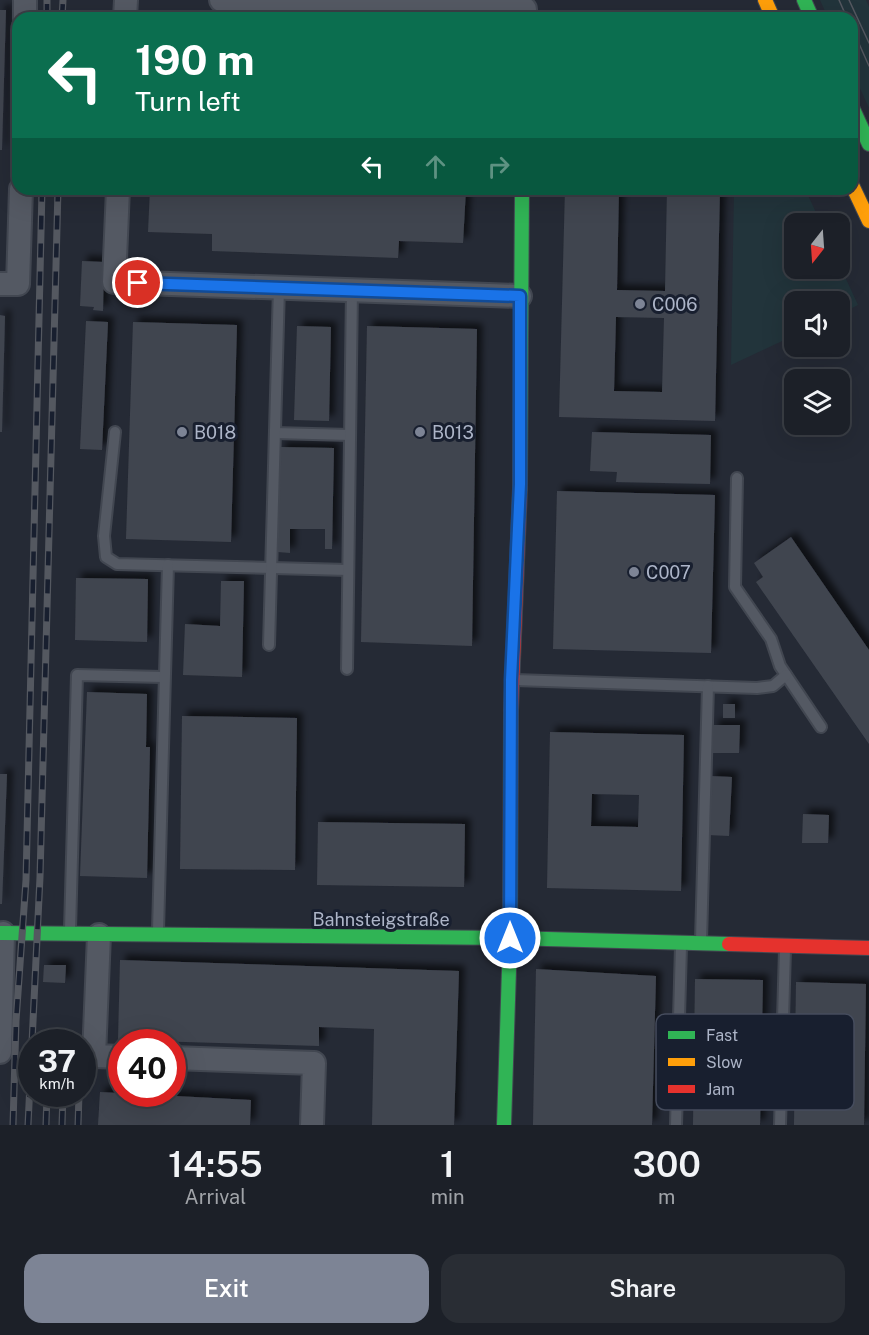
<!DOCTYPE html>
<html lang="en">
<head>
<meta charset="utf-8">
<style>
	body { margin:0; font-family:"Public Sans",sans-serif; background:#292d34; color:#f1f3f6; height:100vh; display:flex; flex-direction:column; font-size:22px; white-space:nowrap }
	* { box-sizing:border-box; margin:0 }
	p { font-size:20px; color:#a0a3a8 }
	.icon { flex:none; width:33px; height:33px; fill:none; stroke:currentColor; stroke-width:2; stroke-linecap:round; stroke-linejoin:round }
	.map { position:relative; height:1125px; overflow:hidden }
	.drawer { display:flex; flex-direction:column; background:#1c2028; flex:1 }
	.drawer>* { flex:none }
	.banner { position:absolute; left:12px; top:12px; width:846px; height:183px; border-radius:18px; box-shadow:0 6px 24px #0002,0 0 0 2px #3a3e45; background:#0b6e4f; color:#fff; overflow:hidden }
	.needle { width:39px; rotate:197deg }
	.fabs { position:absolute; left:784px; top:213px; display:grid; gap:12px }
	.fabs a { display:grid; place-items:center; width:66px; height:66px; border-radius:12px; background:#1c2028; box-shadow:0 6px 24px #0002,0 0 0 2px #3a3e45; font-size:30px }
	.speed { position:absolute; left:18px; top:1029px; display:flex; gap:12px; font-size:30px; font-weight:700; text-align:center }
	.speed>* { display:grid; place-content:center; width:78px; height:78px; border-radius:50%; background:#1c2028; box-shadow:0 6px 24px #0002,0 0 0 2px #3a3e45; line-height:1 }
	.speed small { font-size:15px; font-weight:400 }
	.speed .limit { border:9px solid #d22; background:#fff; color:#111 }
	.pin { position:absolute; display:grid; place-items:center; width:51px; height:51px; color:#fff; margin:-26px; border:3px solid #fff; border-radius:50%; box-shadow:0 2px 6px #0007 }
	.me { position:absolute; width:66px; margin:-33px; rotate:0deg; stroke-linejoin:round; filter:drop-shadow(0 0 4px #0008) }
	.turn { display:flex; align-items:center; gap:21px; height:126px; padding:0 24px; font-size:27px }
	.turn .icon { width:78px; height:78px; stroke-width:2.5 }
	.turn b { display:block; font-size:42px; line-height:51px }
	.lanes { display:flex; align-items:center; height:57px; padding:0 24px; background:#0003; justify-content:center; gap:30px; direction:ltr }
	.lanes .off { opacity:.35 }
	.eta { display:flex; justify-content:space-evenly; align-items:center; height:102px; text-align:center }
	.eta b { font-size:36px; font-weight:600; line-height:42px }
	.cta { display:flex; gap:12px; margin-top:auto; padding:12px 24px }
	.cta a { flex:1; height:69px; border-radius:18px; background:#7d8495; color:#fff; font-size:24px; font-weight:600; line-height:69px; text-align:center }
	.cta a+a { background:#292d34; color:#f1f3f6 }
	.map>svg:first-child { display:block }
</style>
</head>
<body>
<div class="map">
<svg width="869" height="1125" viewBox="0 0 869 1125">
	<defs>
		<filter id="shadow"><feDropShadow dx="5.5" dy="-5.5" stdDeviation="3" flood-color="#0009"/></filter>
	</defs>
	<rect width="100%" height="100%" fill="#252a35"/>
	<g fill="#22343b">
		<polygon points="820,0 866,0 869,7 869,108 852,71 852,18 828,18"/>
		<polygon points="734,189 805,189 821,223 795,224 795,268 840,268 840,266 858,305 840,314 840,302 795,302 795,335 731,365"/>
	</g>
	<g fill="#40454f" fill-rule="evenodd" filter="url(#shadow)">
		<polygon points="0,10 6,10 2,150 0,150"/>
		<polygon points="150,189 396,196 396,189 466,189 463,243 399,241 398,258 212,251 212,234 148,232"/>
		<path d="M 565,189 L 619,189 L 617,290 L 665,291 L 667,189 L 720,189 L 715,421 L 559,417 ZM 616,317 L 664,318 L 662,392 L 614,391 Z"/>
		<polygon points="82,261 104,262 103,311 93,310 94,307 80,306"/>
		<polygon points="0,315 5,316 2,432 0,432"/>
		<polygon points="86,321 108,322 102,450 80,449"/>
		<polygon points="133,322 237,325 231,542 126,539"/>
		<polygon points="297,326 331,327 329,421 294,420"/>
		<polygon points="367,326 477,329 472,646 361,642"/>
		<polygon points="592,432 711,435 710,484 616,482 617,472 590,471"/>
		<polygon points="280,447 334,448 332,549 325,549 325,529 290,529 290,553 278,552"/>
		<polygon points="557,491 715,495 711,653 553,649"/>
		<polygon points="791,537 869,650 869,744 756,582 763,577 754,563"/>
		<polygon points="76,578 148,579 147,642 75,640"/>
		<polygon points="221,581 244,581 242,677 183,675 185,624 220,626"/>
		<polygon points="87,692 147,694 146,747 150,747 147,878 80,876"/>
		<rect x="723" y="704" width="12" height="14"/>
		<polygon points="182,716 297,718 295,870 180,869"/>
		<polygon points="713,725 740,725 739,753 713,753"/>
		<path d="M 550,732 L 684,735 L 681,891 L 547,888 ZM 592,794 L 639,795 L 638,827 L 591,826 Z"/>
		<polygon points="0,774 7,774 2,904 0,904"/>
		<polygon points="710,776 732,777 729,836 708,835"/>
		<polygon points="803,814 829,815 828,843 802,843"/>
		<polygon points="318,822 465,824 464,887 317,885"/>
		<polygon points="120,960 459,971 454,1125 372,1125 374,1029 319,1027 319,1046 118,1040"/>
		<polygon points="44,965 66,965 65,983 43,982"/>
		<polygon points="536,969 656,976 652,1125 533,1125"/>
		<polygon points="695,979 763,980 760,1125 693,1125"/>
		<polygon points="796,982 866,984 864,1125 794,1125"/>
		<polygon points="100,1092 251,1100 250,1125 98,1125"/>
	</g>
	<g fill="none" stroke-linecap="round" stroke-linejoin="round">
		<defs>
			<g id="lane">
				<polyline points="115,432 104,536 106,557 117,564 348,570"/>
				<polyline points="275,433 350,435"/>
				<polyline points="737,478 735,587 771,639 780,666 821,727"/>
				<polyline points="269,645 279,287"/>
				<polyline points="347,669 352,289"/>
				<polyline points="515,680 757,688 773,686 786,675"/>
				<polyline points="70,930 77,675 163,677"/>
				<polyline points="158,931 168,565"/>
				<polyline points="701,941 708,686"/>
				<polyline points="676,1125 681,946"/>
				<polyline points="780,1125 785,949"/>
			</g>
			<g id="street">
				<polyline points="221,0 525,9"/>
				<polyline points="25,18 25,0"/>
				<polyline points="125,18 126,0"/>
				<polyline points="118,189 114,282 520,296"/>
				<polyline points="0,284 18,284 21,189"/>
				<polyline points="99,935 94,1056 122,1057"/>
				<polyline points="0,1052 3,933"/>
				<polyline points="172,1058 314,1063 312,1125"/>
			</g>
			<g id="fast">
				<polyline points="804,0 812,18"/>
				<polyline points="852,107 869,144"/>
				<polyline points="520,488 522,189"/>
				<polyline points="0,933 510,938 729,944"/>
				<polyline points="504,1125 510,938 511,711"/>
			</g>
			<g id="slow">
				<polyline points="765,0 773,18"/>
				<polyline points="852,185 869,221"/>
			</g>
			<g id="jam">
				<polyline points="511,711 520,488"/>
				<polyline points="729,944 869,948"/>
			</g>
		</defs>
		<use href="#lane" stroke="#424751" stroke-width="14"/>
		<use href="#street" stroke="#424751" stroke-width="26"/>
		<use href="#fast" stroke="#424751" stroke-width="16"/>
		<use href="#slow" stroke="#424751" stroke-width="16"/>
		<use href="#jam" stroke="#424751" stroke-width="16"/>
		<use href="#lane" stroke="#545963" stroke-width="10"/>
		<use href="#street" stroke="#545963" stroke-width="22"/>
		<use href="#fast" stroke="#30b455" stroke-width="14"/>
		<use href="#slow" stroke="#ff9f0a" stroke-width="14"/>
		<use href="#jam" stroke="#e5322d" stroke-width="14"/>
		<g stroke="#545860" stroke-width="1.5">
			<polyline points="839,0 847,18"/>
			<polyline points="849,0 869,43"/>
			<polyline points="852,28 869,66"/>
		</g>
		<defs>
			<g id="rail">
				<polyline points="47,18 47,0"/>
				<polyline points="62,18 63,0"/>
				<polyline points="13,1125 16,1021 26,880 42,189"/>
				<polyline points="28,1125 40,877 58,189"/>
				<polyline points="46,1125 47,1094"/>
				<polyline points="62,1125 63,1094"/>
				<polyline points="78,1125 79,1094"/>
			</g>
		</defs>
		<use href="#rail" stroke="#545860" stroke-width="7"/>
		<use href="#rail" stroke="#181f2f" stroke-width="4.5" stroke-dasharray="14" stroke-linecap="butt"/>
	</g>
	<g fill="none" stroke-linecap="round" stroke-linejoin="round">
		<defs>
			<polyline id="route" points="138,283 520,296 520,484 511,680 510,938"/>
		</defs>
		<use href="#route" stroke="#114b97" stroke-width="15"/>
		<use href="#route" stroke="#1a73e8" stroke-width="10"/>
	</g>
	<g fill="#7d8495" stroke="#181f2f" stroke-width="2">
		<circle cx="640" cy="304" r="6"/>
		<circle cx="182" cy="432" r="6"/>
		<circle cx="420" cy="432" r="6"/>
		<circle cx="634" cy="572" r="6"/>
	</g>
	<g text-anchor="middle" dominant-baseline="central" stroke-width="6" stroke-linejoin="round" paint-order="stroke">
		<g font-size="18" fill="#adb5c8" stroke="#181f2f" text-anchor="start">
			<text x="652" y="304">C006</text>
			<text x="194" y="432">B018</text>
			<text x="432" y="432">B013</text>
			<text x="646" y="572">C007</text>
		</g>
		<g font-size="18" fill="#adb5c8" stroke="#181f2f">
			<text x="381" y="919">Bahnsteigstraße</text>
		</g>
	</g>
	<rect x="656" y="1014" width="198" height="96" rx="9" fill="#181f2f" stroke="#454c5d" stroke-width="1.5"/>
	<rect x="668" y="1031" width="27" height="8" fill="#30b455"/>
	<rect x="668" y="1058" width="27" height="8" fill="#ff9f0a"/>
	<rect x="668" y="1085" width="27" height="8" fill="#e5322d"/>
	<g font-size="16" fill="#adb5c8">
		<text x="706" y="1041">Fast</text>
		<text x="706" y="1068">Slow</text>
		<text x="706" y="1095">Jam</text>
	</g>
</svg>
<div class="fabs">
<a><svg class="needle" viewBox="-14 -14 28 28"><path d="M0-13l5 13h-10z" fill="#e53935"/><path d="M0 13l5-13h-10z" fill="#a0a3a8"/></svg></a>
<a><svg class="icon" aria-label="sound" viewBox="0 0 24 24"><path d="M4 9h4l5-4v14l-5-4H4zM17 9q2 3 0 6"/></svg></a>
<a><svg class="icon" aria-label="layers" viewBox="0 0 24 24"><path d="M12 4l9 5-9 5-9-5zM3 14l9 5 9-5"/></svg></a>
</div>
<div class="speed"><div>37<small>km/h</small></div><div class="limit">40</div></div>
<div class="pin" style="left:138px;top:283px;background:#d93025"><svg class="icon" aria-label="arrive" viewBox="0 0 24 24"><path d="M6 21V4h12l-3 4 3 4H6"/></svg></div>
<svg class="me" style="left:510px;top:938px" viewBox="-20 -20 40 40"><circle r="17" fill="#1a73e8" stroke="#fff" stroke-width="3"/><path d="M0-11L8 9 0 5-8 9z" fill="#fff"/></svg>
<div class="banner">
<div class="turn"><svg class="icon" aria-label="left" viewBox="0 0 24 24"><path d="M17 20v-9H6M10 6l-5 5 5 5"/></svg><div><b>190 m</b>Turn left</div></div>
<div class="lanes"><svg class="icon" aria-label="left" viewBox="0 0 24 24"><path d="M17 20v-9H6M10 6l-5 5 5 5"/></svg><svg class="icon off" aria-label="ahead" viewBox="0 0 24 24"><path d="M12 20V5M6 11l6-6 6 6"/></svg><svg class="icon off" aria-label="right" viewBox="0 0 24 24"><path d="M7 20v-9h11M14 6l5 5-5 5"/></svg></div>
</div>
</div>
<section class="drawer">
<div class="eta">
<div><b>14:55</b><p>Arrival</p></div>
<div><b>1</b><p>min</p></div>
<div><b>300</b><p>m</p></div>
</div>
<div class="cta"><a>Exit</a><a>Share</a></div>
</section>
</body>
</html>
